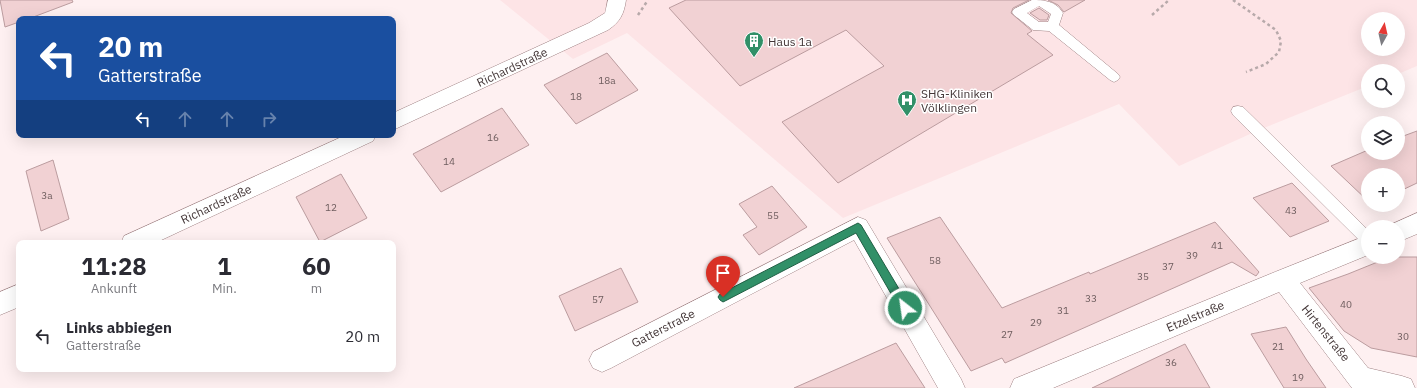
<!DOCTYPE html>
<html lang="de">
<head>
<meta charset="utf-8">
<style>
	body { margin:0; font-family:"IBM Plex Sans",sans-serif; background:#f7f7f7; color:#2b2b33; height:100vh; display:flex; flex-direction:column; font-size:15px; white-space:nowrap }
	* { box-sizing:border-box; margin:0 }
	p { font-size:13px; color:#7c7c81 }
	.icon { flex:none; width:22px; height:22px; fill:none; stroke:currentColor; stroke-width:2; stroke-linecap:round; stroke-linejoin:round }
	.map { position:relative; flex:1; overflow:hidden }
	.side { position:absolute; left:16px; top:240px; width:380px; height:132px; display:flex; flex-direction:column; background:#fff; border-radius:8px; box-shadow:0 4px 16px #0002 }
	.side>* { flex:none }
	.hud { position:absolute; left:16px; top:16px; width:380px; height:122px; border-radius:8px; box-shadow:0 4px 16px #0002; background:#1a4fa0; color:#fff; overflow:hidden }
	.needle { width:26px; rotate:8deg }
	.fabs { position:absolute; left:1361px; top:12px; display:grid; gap:8px }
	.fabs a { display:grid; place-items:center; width:44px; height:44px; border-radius:50%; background:#fff; box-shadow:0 4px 16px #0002; font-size:20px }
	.pin { position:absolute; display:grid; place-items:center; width:34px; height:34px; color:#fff; margin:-41px -17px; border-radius:50% 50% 50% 0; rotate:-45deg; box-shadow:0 0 4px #0007 }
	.pin .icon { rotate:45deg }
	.me { position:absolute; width:44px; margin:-22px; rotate:330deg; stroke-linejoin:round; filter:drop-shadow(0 0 3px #0008) }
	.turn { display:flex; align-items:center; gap:14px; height:84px; padding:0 16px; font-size:18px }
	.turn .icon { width:52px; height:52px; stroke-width:2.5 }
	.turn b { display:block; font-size:28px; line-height:34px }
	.lanes { display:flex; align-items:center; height:38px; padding:0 16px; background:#0003; justify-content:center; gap:20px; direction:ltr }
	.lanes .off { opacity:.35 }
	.eta { display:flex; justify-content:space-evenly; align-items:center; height:68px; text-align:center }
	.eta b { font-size:24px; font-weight:700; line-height:28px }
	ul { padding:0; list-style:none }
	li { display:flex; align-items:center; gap:12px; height:56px; padding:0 16px }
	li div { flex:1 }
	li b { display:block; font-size:15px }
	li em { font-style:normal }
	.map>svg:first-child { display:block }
</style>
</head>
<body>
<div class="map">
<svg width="1417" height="388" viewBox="0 0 1417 388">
	<rect width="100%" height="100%" fill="#fef0f1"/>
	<path fill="#fde4e6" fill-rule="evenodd" d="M 500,0 L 1417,0 L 1417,66 L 1398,74 L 1398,71 L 1368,71 L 1368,86 L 1259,130 L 1179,166 L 1119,104 L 843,218 L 627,33 L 573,59 ZM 1368,19 L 1398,19 L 1398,49 L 1368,49 Z"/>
	<g fill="#f1d1d3" stroke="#bb9c9f">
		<polygon points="0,0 72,0 73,2 28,19 19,19 19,22 5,27"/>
		<polygon points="686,0 1029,0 1013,8 1011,13 1032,31 1027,34 1053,55 838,183 782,122 884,66 846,30 740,86 669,8"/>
		<polygon points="1048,0 1085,0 1064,12 1058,5"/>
		<polygon points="1039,8 1049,15 1047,20 1040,20 1030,13"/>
		<polygon points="607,53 638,90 576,124 544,85"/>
		<polygon points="502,108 529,145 441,192 413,154"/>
		<polygon points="1417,131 1417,183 1398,192 1398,175 1368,175 1368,201 1331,166 1368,150 1368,153 1398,153 1398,138"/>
		<polygon points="53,160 69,219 41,231 26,171"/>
		<polygon points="341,174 367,218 320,242 296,197"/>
		<polygon points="1292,183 1329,221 1290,237 1253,198"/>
		<polygon points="772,186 807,227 759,255 743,235 757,227 739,204"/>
		<polygon points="940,217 1002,308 1089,272 1090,274 1215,222 1259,272 1256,276 1232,262 1005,363 1002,358 971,371 887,238"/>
		<polygon points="1390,257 1417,257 1417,357 1371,348 1344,331 1309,288 1348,274"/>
		<polygon points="621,268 638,302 575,331 559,296"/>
		<polygon points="1286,327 1306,359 1326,388 1284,388 1251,334"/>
		<polygon points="896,343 925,388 794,388 844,366"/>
		<polygon points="1185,344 1210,388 1092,388"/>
	</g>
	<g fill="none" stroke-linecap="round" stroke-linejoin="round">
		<defs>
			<g id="lane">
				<path d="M 1032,0 C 1044,0 1056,1 1063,13 L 1059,25 L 1118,74 L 1120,77 L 1118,80 L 1114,82 L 1110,80 L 1049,31 L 1033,30 L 1014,15 L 1012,12 L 1014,9 ZM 1039,6 L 1051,14 L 1048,22 L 1039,22 L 1027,13 Z"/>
				<polygon points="1238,106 1243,107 1368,230 1368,246 1363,244 1233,115 1231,111 1233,107"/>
			</g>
			<g id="street">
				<path d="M 608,0 L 626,0 C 624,14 620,22 608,30 L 393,130 L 393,113 L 589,23 L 605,13 Z"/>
				<polygon points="346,135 376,135 373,141 155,243 121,243 124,236"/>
				<polygon points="1417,213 1417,234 1398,242 1398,227 1389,227 1390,225"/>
				<polygon points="858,217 866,220 961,379 965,388 938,388 854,240 611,368 602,372 593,368 589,360 593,352"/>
				<polygon points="1368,235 1368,255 1300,283 1368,368 1402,376 1411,379 1415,388 1352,388 1279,292 1053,388 1010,388 1014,379 1275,272"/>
				<polygon points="19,284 19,307 0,315 0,292"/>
			</g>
		</defs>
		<use href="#lane" stroke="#9f8284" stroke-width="1"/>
		<use href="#street" stroke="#9f8284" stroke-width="1"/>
		<g stroke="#b7a9aa" stroke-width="2.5" stroke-dasharray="3 3" stroke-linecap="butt">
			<polyline points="1233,0 1276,30 1281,41 1279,52 1266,64 1246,72"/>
			<polyline points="638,15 648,0"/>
			<polyline points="1152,15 1169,0"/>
		</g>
		<use href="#lane" fill="#fff" fill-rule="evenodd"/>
		<use href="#street" fill="#fff" fill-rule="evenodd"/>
	</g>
	<polygon fill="#319068" stroke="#205e44" points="858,223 861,225 908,304 910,308 908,311 905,312 901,311 856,233 727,300 723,302 720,300 718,297 720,294"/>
	<defs>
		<symbol id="building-pin" viewBox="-11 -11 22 30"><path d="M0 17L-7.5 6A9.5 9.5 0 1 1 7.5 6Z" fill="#319068" stroke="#fff"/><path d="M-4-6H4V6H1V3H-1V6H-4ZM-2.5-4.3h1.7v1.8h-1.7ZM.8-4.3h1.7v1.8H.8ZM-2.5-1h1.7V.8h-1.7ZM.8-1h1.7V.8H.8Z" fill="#fff"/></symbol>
		<symbol id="hospital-pin" viewBox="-11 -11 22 30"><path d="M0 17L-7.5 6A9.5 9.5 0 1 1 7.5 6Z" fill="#319068" stroke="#fff"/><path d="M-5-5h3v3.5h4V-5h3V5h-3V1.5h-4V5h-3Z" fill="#fff"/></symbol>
	</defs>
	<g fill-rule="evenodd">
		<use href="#building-pin" x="743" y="30" width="22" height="30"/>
		<use href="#hospital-pin" x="896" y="89" width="22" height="30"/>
	</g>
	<g text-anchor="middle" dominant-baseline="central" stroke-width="3" stroke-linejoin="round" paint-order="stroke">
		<g font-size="10" fill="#6e5d5e">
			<text x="607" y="80">18a</text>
			<text x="576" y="96">18</text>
			<text x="493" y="137">16</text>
			<text x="449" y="161">14</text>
			<text x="47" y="195">3a</text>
			<text x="331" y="207">12</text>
			<text x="1291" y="210">43</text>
			<text x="773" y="215">55</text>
			<text x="1217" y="245">41</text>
			<text x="1192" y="255">39</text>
			<text x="935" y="260">58</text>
			<text x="1168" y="266">37</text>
			<text x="1143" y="276">35</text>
			<text x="1091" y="298">33</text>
			<text x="598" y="299">57</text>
			<text x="1346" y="304">40</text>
			<text x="1063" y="310">31</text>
			<text x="1036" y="322">29</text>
			<text x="1007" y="334">27</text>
			<text x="1403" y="336">30</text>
			<text x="1278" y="346">21</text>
			<text x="1171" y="362">36</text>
			<text x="1298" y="377">19</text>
		</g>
		<g font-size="12" fill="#433637" stroke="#fff" text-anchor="start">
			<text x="768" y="41">Haus 1a</text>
			<text x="921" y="93">SHG-Kliniken<tspan x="921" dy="14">Völklingen</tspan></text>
		</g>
		<g font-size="12" fill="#433637" stroke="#fff">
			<text transform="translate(512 67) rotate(-25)">Richardstraße</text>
			<text transform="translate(216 204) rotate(-25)">Richardstraße</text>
			<text transform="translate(1195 316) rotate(-23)">Etzelstraße</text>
			<text transform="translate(663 328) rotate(-27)">Gatterstraße</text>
			<text transform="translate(1326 333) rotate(51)">Hirtenstraße</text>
		</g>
	</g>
</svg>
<div class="fabs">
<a><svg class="needle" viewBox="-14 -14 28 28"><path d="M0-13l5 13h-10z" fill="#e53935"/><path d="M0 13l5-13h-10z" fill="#7c7c81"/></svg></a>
<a><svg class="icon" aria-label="search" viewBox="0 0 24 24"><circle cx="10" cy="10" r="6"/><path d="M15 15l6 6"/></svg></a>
<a><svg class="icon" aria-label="layers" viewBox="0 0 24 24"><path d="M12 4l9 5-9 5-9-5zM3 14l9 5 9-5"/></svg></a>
<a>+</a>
<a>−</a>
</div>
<div class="pin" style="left:723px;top:297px;background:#d93025"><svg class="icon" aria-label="arrive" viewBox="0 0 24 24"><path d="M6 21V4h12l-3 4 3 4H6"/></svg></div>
<svg class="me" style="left:905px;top:308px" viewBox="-20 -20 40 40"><circle r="17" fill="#319068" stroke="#fff" stroke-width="3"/><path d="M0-11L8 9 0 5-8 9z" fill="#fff"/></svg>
<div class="hud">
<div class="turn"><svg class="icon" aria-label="left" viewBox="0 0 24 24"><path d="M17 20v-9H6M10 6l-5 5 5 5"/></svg><div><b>20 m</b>Gatterstraße</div></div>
<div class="lanes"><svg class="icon" aria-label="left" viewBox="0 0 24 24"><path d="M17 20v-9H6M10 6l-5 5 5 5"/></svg><svg class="icon off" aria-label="ahead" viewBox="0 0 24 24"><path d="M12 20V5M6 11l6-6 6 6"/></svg><svg class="icon off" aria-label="ahead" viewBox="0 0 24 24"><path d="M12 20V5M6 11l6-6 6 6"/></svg><svg class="icon off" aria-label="right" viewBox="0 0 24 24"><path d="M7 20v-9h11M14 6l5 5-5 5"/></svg></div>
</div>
<section class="side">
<div class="eta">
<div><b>11:28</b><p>Ankunft</p></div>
<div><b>1</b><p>Min.</p></div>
<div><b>60</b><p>m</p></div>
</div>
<ul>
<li><svg class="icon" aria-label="left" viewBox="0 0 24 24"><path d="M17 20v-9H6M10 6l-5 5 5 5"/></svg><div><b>Links abbiegen</b><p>Gatterstraße</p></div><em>20 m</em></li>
</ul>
</section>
</div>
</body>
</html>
